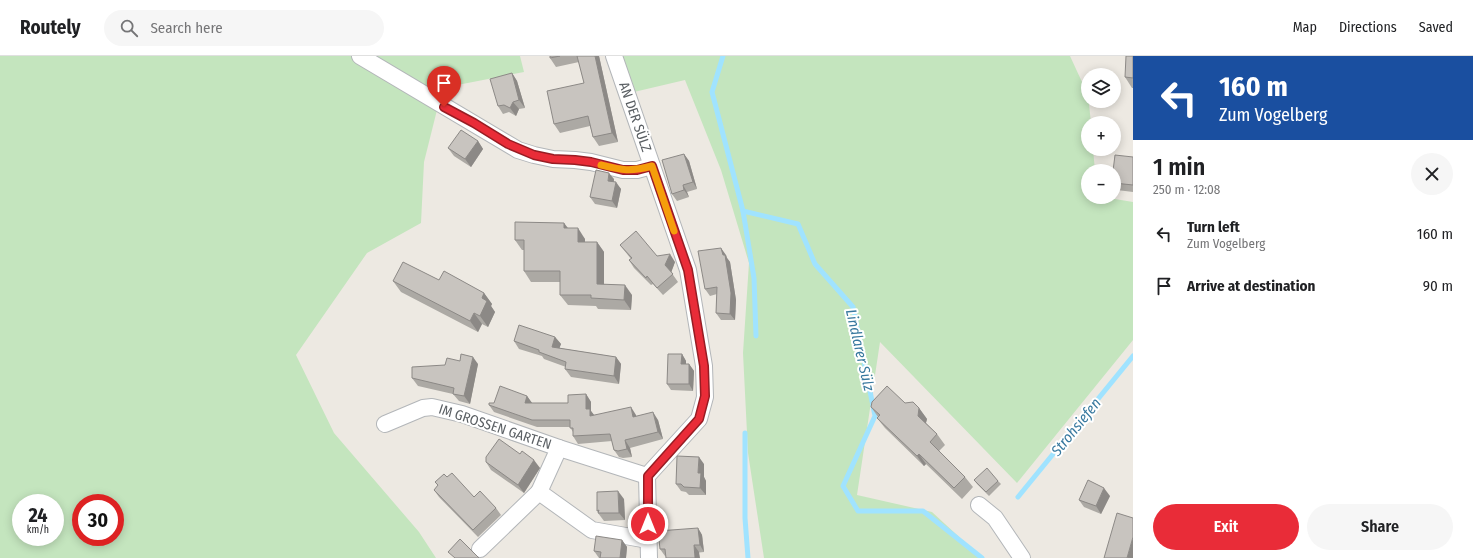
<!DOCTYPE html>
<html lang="en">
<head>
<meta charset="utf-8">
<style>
	body { margin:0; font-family:"Fira Sans Condensed",sans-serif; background:#f6f6f6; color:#202124; height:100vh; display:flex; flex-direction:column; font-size:15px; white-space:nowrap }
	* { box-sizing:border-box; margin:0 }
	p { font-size:13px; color:#757577 }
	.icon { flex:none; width:22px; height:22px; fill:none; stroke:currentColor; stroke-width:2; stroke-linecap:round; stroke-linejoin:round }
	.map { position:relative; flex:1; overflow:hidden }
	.sheet { display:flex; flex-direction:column; background:#fff; width:340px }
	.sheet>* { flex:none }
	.hud { background:#1a4fa0; color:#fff; overflow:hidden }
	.buttons { position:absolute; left:1081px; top:12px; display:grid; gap:8px }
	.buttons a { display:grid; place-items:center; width:40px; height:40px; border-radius:50%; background:#fff; box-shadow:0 2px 10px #0003; font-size:20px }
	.speed { position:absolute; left:12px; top:438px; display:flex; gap:8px; font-size:20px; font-weight:700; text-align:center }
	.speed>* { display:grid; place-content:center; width:52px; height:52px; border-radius:50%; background:#fff; box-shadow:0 2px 10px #0003; line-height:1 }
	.speed small { font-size:10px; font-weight:400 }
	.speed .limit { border:6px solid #d22; background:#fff; color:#111 }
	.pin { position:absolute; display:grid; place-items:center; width:34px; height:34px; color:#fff; margin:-41px -17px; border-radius:50% 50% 50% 0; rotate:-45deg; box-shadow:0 0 4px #0007 }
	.pin .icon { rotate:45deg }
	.me { position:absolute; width:44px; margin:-22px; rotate:0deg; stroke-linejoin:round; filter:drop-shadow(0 0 3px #0008) }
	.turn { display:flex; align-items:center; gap:14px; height:84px; padding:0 20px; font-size:18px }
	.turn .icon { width:52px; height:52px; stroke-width:2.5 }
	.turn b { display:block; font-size:28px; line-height:34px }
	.round { display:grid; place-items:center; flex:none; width:42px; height:42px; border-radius:21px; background:#f6f6f6 }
	.summary { display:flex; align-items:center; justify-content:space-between; height:68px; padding:0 20px }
	h1 { font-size:24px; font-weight:600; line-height:30px }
	.action { display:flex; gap:8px; margin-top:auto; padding:8px 20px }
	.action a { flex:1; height:46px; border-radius:24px; background:#e92c38; color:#fff; font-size:16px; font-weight:600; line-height:46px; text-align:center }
	.action a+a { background:#f6f6f6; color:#202124 }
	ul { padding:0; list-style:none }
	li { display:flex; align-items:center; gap:12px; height:52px; padding:0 20px }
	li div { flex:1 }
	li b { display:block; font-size:15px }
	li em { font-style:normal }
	header { display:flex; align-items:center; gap:24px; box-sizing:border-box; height:56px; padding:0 20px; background:#fff; border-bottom:1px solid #e0e0e0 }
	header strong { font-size:19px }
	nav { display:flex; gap:22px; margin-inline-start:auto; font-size:14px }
	.search { width:280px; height:36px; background:#f6f6f6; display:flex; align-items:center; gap:10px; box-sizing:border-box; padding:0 14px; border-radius:22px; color:#757577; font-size:15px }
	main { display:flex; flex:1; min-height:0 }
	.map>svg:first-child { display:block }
</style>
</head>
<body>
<header>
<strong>Routely</strong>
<div class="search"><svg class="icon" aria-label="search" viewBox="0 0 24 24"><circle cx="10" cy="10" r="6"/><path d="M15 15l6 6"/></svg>Search here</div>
<nav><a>Map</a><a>Directions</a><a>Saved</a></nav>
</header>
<main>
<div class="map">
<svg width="1133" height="502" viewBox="0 0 1133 502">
	<rect width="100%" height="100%" fill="#ede9e2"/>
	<g fill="#c4e5be" fill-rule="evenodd">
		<path d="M 0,0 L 355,0 L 439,46 L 424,106 L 421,167 L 367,197 L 296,299 L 334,377 L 419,476 L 436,502 L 0,502 ZM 21,447 L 55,447 L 55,481 L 21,481 ZM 81,447 L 115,447 L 115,481 L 81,481 Z"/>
		<polygon points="366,0 520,0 524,16 442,32 439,41"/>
		<polygon points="620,0 1070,0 1088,39 1091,67 1088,67 1088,93 1093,93 1095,115 1088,115 1088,141 1103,141 1133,146 1133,284 1017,427 880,286 857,439 932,456 982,502 764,502 748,397 743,297 749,207 721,114 685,24 634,36"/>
	</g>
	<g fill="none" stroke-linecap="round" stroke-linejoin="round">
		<g stroke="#a0e3ff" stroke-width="5">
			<polyline points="723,0 712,36 743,155 798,168 815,208 853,251 875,360 843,430 858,455 923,455 982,502"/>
			<polyline points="743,155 754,222 756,280"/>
			<polyline points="745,377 745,462 748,502"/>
			<polyline points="1018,441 1133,300"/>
		</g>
		<defs>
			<g id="minor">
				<polyline points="360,0 518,94 534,99 553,103 575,104 591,106 623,114 637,114 652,110"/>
				<polyline points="614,0 688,214 704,310 705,341 699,363 647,420 649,502"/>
				<polyline points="385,368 423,352 432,351 462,358 559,392"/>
				<polyline points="647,420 559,392 539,436 592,474 648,484"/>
				<polyline points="979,449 995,462 1022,502"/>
				<polyline points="480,493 539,436"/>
			</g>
		</defs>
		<use href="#minor" stroke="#b3b6b9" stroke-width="18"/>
		<use href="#minor" stroke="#fff" stroke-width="16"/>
	</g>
	<g fill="#aca9a4">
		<polygon points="550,0 599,0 618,86 599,90 593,81 590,70 560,77 554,68 584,27 579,6 556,11 550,2"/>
		<polygon points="1133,0 1133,32 1132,32 1125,21"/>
		<polygon points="512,17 517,25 525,52 519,53 516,60 509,56 503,58 498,50"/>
		<polygon points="478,85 483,93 471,111 454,100 448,92"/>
		<polygon points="684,98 689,105 697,133 687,136 689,141 677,145 672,138"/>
		<polygon points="1133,101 1133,136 1117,134 1114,130 1114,115"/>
		<polygon points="614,123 614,126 621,133 617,152 595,148 590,141"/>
		<polygon points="564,167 568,172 585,183 585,186 597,186 604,196 604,228 632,239 631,254 598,253 596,250 568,249 560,239 560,226 531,226 524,215 524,194 522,194 515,184"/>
		<polygon points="620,189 675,206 671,216 678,226 663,239 653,228 651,229 634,212 629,204 631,203"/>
		<polygon points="726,199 727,202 730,206 736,244 735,264 721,264 716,257 717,238 710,240 705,233"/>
		<polygon points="439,224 484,237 492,248 491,250 495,256 488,271 482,268 478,276 401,236 393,225"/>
		<polygon points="555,281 561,288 559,292 616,301 621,308 619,328 571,321 565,313 566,311 544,303 542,300 519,293 514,285"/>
		<polygon points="682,298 686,305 686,308 689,308 694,315 693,335 671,334 667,328"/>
		<polygon points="478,308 470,348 459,345 453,338 418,330 412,322"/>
		<polygon points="586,338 591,346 591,355 594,360 636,359 636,360 658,364 663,383 630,392 632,401 623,402 619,401 614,394 612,385 578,388 573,380 573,376 570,371 537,371 494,356 489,349 527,340 532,347 568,347"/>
		<polygon points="905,347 919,352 927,363 926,367 937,378 945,389 939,395 965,421 973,431 962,443 926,408 924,410 885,372 877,362 878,361 871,351"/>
		<polygon points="520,398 540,412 524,437 491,414 486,406"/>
		<polygon points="704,408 704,421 706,425 706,439 689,439 686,436 681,435 676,428"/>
		<polygon points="447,421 474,441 496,452 501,459 478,481 439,441 434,434 438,430 435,426"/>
		<polygon points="974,424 998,425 1001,428 989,440 977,428"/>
		<polygon points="1110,440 1101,458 1084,451 1079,444"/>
		<polygon points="624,443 625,464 604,465 598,457 598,456 597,455"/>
		<polygon points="698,472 702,479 704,496 665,500 660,493"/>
		<polygon points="622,484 627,491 626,502 599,502 594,495"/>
	</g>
	<g fill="#8c8986">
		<polygon points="595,0 599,0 618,86 612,77"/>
		<polygon points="512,17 517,25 525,52 519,44"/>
		<polygon points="513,46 519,53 516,60 510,52"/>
		<polygon points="478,85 483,93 471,111 465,103"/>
		<polygon points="684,98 689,105 697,133 693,126"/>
		<polygon points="609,117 614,123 613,131 608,125"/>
		<polygon points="616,126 621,133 617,152 612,145"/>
		<polygon points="683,129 687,136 689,141 684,134"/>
		<polygon points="564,167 571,177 564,172"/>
		<polygon points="578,172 585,183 585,196 578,186"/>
		<polygon points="597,186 604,196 604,238 597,228"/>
		<polygon points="721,192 726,199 727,202 730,206 736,244 735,264 730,258"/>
		<polygon points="670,198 675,206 671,217 665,209"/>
		<polygon points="625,229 632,239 631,254 624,244"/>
		<polygon points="484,237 492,248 491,250 495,256 488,271 480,260 482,242"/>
		<polygon points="474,257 482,268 478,276 470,265"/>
		<polygon points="555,281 561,288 557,299 552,291"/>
		<polygon points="682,298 686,305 686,315 681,308"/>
		<polygon points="473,301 478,308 470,348 464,340"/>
		<polygon points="616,301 621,308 619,328 614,320"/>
		<polygon points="689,308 694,315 693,335 689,328"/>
		<polygon points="586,338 591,346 591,355 595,360 590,360 586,353"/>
		<polygon points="527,340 532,347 525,347"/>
		<polygon points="631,351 636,359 638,368 633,361"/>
		<polygon points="919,352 927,363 925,370 918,360"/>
		<polygon points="653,356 658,364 663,383 658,376"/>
		<polygon points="625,384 630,392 632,401 627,393"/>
		<polygon points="919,398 926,408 924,410 917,400"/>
		<polygon points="699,401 704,408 704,421 706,425 706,439 700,432 698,417"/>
		<polygon points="534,404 540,412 524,437 518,429"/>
		<polygon points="1104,432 1110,440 1101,458 1096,450"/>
		<polygon points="618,435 624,443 625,464 619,457"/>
		<polygon points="698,472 702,479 704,496 700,489"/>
		<polygon points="1133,481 1133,502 1127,502"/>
		<polygon points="622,484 627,491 626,502 620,502"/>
		<polygon points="694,489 699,496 700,502 695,502"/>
	</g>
	<g fill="#c8c4bf" stroke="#8c8986">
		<polygon points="550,0 560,0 550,2"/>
		<polygon points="577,0 595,0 612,77 593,81 588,60 554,68 547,35 584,27"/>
		<polygon points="1126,0 1133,0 1133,22 1125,21"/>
		<polygon points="512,17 519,44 513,46 510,52 504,49 498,50 490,23"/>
		<polygon points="461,74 478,85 465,103 448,92"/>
		<polygon points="684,98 693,126 683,129 684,134 672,138 662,104"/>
		<polygon points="1115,99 1133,101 1133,129 1114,127 1114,115 1113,115"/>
		<polygon points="596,114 609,117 608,125 616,126 612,145 590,141"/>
		<polygon points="515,166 564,167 564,172 578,172 578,186 597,186 597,228 625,229 624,244 591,242 591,239 560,239 560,215 524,215 524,184 515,184"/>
		<polygon points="636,175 657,200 670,198 665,209 673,218 657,232 647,220 646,222 629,204 632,202 620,189"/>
		<polygon points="721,192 723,199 725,199 731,237 730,258 716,257 717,231 705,233 698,195"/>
		<polygon points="403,206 439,224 444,215 484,237 482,242 487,245 480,260 474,257 470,265 393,225"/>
		<polygon points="519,269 555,281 552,291 616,301 614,320 565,313 566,306 539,296 539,294 514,285"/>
		<polygon points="461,298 473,301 464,340 453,338 454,332 412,322 412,311 445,309 447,302 460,305"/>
		<polygon points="668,298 682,298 681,308 689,308 689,328 667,328"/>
		<polygon points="500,330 527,340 525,347 568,347 568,339 586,338 586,353 590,353 590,360 631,351 633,361 653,356 658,376 625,384 627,393 618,395 614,394 610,378 573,380 573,372 570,372 570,364 532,364 489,349 489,347 494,347"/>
		<polygon points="887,330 905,347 913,346 919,352 918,360 937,378 930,386 965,421 954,432 919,398 917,400 877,362 880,359 871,351 872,346"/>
		<polygon points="499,383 520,398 522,395 534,404 518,429 486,406 486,401"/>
		<polygon points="677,400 699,401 698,417 701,417 700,432 684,431 681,428 676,428"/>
		<polygon points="987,412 998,425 986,436 974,424"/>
		<polygon points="452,417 474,441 480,435 496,452 473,474 434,434 438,429 435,426 444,418 447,421"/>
		<polygon points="1088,424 1104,432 1096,450 1079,444"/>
		<polygon points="618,435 619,457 598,457 599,454 597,455 597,436"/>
		<polygon points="1117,457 1133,462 1133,481 1127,502 1104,502"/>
		<polygon points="698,472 700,489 694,489 695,502 666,502 665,493 660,493 658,475"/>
		<polygon points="596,480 622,484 620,502 600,502 601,496 594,495"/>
		<polygon points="460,483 479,502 455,502 448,496"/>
	</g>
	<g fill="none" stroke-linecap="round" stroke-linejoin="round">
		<defs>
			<polyline id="route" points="444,51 474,67 508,88 534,99 553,103 575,104 591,106 623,114 637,114 652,110 688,214 704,310 705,340 699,363 648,420 648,468"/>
		</defs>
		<use href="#route" stroke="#971d24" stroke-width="10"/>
		<use href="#route" stroke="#e92c38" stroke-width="7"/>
		<path stroke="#f59e0b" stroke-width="7" d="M 601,109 C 622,114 630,116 652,110 L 674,175"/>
	</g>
	<g text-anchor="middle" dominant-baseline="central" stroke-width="4" stroke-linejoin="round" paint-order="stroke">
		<g font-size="14" fill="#5a5f63" stroke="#fff">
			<text transform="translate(635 61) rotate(71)">AN DER SÜLZ</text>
			<text transform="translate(495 371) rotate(18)">IM GROSSEN GARTEN</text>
		</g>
		<g font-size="15" font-style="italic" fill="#38799f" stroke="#fff">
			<text transform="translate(860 294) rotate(77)">Lindlarer Sülz</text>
			<text transform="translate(1076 371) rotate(-51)">Strohsiefen</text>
		</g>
	</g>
</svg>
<div class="buttons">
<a><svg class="icon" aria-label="layers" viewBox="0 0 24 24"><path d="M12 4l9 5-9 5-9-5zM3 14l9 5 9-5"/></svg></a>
<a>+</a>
<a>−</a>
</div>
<div class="speed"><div>24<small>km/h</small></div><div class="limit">30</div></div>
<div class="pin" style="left:444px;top:51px;background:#d93025"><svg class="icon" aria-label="arrive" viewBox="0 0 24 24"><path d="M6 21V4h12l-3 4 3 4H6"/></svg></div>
<svg class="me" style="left:648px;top:468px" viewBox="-20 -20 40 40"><circle r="17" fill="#e92c38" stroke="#fff" stroke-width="3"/><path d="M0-11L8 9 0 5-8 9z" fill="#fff"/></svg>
</div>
<section class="sheet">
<div class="hud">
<div class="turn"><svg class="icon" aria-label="left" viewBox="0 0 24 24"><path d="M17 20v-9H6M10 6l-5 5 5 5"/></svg><div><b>160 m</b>Zum Vogelberg</div></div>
</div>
<div class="summary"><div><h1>1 min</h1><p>250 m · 12:08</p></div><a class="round"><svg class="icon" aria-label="close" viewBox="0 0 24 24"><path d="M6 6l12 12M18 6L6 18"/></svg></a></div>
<ul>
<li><svg class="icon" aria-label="left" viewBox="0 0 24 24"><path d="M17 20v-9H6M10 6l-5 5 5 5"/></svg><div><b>Turn left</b><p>Zum Vogelberg</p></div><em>160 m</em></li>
<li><svg class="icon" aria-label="arrive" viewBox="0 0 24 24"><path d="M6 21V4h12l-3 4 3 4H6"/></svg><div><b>Arrive at destination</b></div><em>90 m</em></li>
</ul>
<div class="action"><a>Exit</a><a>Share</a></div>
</section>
</main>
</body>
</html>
